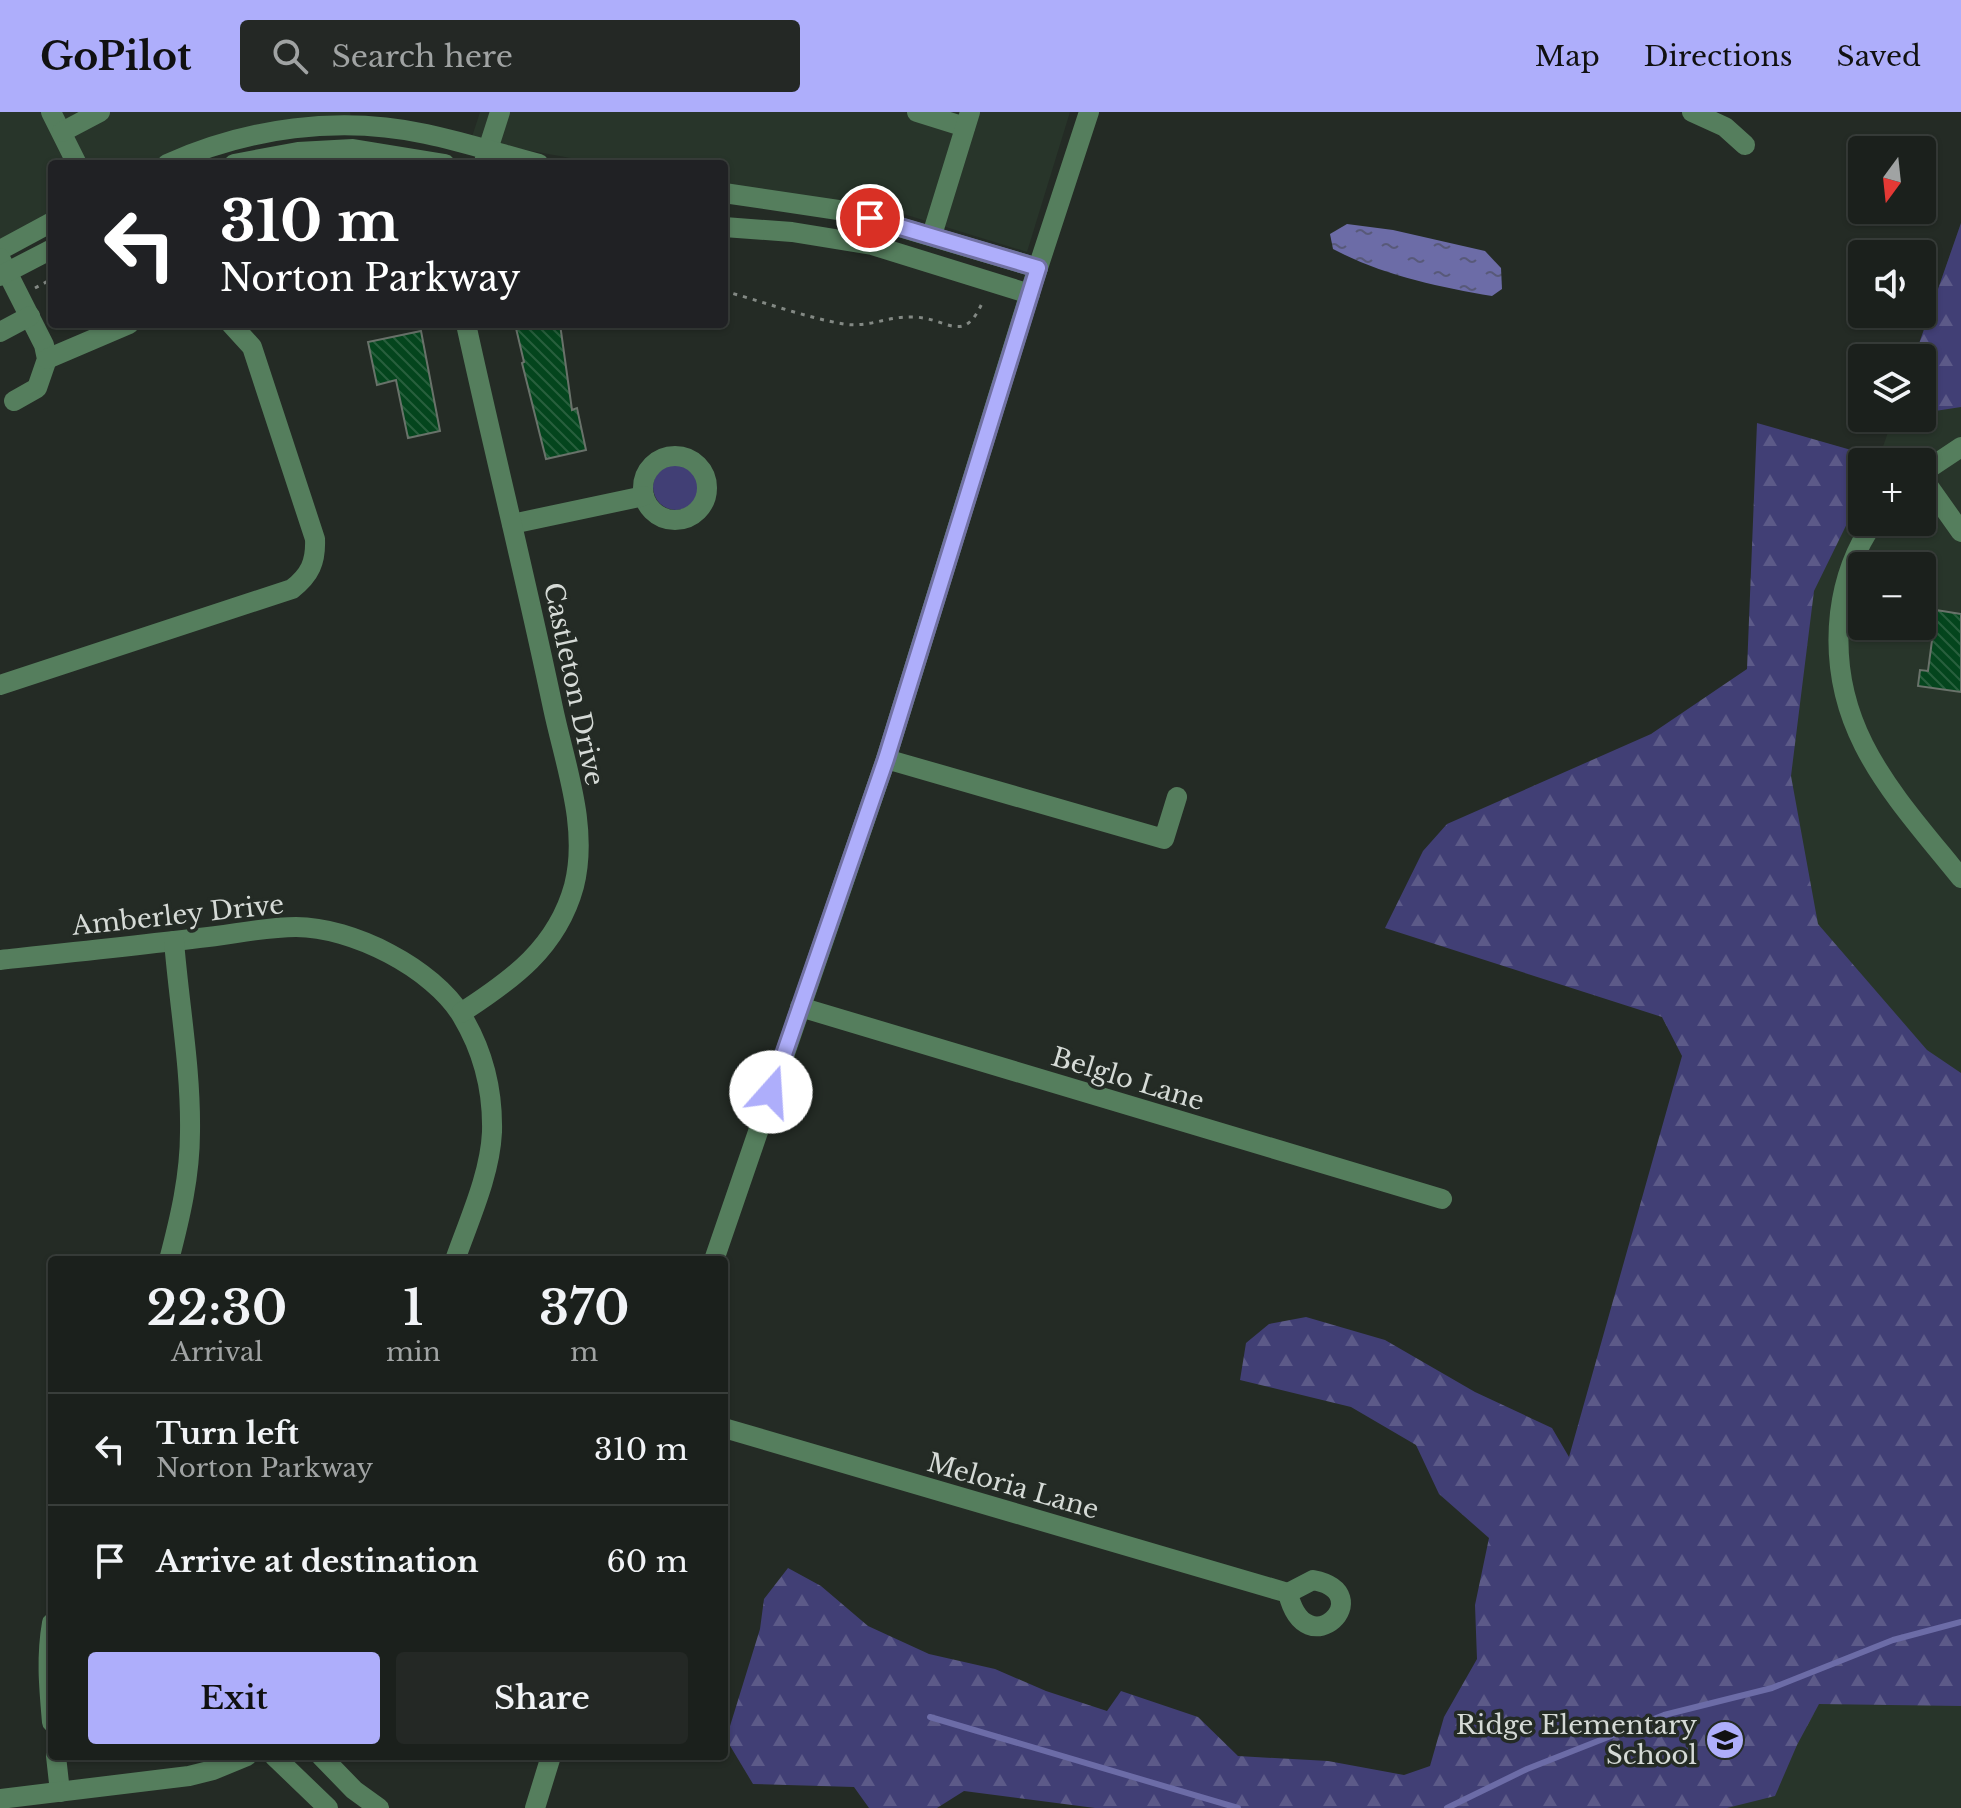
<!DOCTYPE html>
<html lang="en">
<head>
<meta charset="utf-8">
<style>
	body { margin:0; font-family:"Libre Baskerville",serif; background:#242825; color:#f1f3f6; height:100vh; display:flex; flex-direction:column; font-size:30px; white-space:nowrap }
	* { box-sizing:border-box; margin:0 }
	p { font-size:26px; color:#a0a3a3 }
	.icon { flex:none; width:44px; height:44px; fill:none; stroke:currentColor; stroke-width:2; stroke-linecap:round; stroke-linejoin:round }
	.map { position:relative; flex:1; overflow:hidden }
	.details { position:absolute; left:48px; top:1144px; width:680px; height:504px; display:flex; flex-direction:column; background:#1b201c; border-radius:8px; box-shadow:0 2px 6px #0004,0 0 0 2px #393e3b }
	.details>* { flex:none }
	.guide { position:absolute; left:48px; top:48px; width:680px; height:168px; border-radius:8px; box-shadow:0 2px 6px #0004,0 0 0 2px #393e3b; background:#202124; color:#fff; overflow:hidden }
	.needle { width:52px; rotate:195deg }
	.controls { position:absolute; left:1848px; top:24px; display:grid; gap:16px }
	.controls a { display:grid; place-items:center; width:88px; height:88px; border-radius:8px; background:#1b201c; box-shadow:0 2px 6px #0004,0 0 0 2px #393e3b; font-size:40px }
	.pin { position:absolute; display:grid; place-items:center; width:68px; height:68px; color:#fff; margin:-34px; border:4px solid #fff; border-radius:50%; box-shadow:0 2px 8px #0007 }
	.me { position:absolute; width:88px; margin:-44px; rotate:19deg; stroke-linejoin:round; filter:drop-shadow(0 0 6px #0008) }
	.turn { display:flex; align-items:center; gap:28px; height:168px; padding:0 40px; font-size:36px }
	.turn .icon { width:104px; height:104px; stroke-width:2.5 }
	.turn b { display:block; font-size:56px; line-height:68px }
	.eta { display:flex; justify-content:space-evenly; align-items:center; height:136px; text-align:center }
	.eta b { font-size:48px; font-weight:600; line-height:56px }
	.primary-button { display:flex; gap:16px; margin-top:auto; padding:16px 40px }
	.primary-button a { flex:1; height:92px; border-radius:8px; background:#aeaefb; color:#111; font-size:32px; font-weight:600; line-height:92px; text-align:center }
	.primary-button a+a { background:#242825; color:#f1f3f6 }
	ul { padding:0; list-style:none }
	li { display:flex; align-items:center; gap:24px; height:112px; padding:0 40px; border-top:2px solid #393e3b }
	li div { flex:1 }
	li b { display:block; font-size:30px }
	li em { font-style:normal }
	header { display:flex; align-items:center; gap:48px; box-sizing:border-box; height:112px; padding:0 40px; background:#aeaefb; color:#111 }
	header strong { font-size:38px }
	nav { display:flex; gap:44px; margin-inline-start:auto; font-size:28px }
	.search { width:560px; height:72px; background:#242825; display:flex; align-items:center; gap:20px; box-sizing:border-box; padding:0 28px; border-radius:8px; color:#a0a3a3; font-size:30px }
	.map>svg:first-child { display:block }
</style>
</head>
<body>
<header>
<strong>GoPilot</strong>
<div class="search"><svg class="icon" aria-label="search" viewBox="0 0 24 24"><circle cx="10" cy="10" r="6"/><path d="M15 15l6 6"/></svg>Search here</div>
<nav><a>Map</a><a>Directions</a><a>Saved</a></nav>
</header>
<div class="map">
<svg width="1961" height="1696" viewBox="0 0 1961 1696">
	<defs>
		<pattern id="forest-firs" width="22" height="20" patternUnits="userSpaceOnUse" patternTransform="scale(2)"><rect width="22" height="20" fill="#413f75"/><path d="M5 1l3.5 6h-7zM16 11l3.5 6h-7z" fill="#5c5a88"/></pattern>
		<pattern id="water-ripples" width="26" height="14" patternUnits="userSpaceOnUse" patternTransform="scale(2)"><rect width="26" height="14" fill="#6c6ca7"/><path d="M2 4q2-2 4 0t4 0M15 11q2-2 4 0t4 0" fill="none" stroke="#585979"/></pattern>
		<pattern id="building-back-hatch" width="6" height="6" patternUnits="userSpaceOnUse" patternTransform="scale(2)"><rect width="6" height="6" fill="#04451d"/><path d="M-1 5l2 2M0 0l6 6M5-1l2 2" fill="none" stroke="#285f3d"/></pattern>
	</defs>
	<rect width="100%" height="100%" fill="#242b25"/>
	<g fill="#28352a" fill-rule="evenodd">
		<polygon points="0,0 350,0 351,6 175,41 152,52 52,52 52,102 0,131"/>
		<polygon points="480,0 1070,0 1027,140 897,100 724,72 724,52 604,52 471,28"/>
		<path d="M 1961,111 L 1961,1024 L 1682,944 L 1815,328 L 1879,346 L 1893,306 L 1922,306 L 1922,246 L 1914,246 ZM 1862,350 L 1922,350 L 1922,410 L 1862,410 ZM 1862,454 L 1922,454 L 1922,514 L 1862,514 Z"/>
		<polygon points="1510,1557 1961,1561 1961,1696 1469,1696"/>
	</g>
	<circle fill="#413f75" cx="676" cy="375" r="23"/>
	<g fill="url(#forest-firs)">
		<polygon points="1961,111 1961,295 1922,301 1922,246 1914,246"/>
		<polygon points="1757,311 1879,346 1878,350 1862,350 1862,381 1814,479 1791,664 1818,812 1927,938 1961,961 1961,1594 1819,1592 1797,1633 1775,1684 1727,1696 1095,1696 964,1679 937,1696 869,1696 854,1675 753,1672 726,1627 760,1517 764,1487 788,1456 821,1474 868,1514 929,1542 995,1557 1046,1579 1107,1599 1121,1579 1198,1605 1238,1644 1328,1649 1404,1663 1430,1654 1444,1605 1477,1547 1475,1493 1489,1426 1439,1382 1416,1333 1351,1295 1240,1268 1246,1231 1269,1212 1306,1205 1385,1228 1475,1280 1552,1316 1569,1345 1682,944 1662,905 1385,816 1423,739 1447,712 1651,622 1747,557"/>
	</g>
	<path fill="url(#water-ripples)" d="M 1347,112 L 1393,118 L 1485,139 L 1501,156 L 1502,177 L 1492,184 C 1438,175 1382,163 1333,137 L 1330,122 Z"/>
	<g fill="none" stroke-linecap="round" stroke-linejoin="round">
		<g stroke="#6c6ca7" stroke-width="6">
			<polyline points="930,1605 1238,1696"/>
			<polyline points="1447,1696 1527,1657 1664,1603 1772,1576 1893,1528 1961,1510"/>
		</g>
	</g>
	<g fill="url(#building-back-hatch)" stroke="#69726a" stroke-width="2">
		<polygon points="515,212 560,212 572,298 577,296 586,338 546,347 522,251 524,250"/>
		<polygon points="421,219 440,319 408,326 396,268 377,273 368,230"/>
		<polygon points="1936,498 1961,502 1961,580 1918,574 1920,558 1928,559"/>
	</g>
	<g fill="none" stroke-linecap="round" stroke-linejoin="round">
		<g stroke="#838984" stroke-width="3" stroke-dasharray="4 6" stroke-linecap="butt">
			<polyline points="35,176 52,167"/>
			<path d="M 724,179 C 761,189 807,206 844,212 C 868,216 888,204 912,205 C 948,205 963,235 983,189"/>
		</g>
		<g stroke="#557e5d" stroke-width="20">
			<polyline points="51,0 77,52"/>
			<polyline points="917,0 965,15"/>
			<polyline points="1692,0 1725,15 1745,33"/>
			<polyline points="62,20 100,0"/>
			<polyline points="484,50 500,0"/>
			<path d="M 167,52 C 247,16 339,3 426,22 C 464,30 501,42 539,52"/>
			<polyline points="234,52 298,40 353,37 445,52"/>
			<polyline points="724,81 845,99 1038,156"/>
			<polyline points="724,115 792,120 872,133 1030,182"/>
			<polyline points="932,123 970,0"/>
			<polyline points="0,138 52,110"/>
			<polyline points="0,146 44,233 47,247 37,276 14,289"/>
			<polyline points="0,164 52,137"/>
			<polyline points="0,220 30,204"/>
			<polyline points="47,247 129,212"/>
			<circle cx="675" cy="376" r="32"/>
			<polyline points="1922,361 1961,335"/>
			<polyline points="1922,365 1961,420"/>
			<path d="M 1874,410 C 1855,437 1844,468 1840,501 C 1827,616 1894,683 1961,766"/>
			<polyline points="512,412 644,384"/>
			<path d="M 0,573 L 292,477 C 310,463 316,450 315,427 L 252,235 L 231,212"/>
			<polyline points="886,647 1164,727 1177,685"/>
			<path d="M 0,848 C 66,841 133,834 199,826 C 231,823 264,815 296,815 C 352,815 433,856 462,904 C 483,939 493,979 492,1020 C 490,1063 469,1108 455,1148"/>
			<polyline points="800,895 1442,1087"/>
			<path d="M 461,901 C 512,868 557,836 574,774 C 589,715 565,653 553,596 C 526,467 494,340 466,212"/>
			<path d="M 169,1148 C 180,1106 190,1064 190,1020 C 191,956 179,892 174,829"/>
			<polyline points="714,1148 886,647 1033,171 1089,0"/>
			<polyline points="724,1316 1288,1481"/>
			<path d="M 1313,1468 C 1381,1481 1306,1557 1288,1481 Z"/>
			<path d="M 52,1511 C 46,1545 49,1576 52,1610"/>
			<polyline points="56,1644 60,1680"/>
			<polyline points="274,1644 328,1696"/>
			<polyline points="321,1644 354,1678 379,1696"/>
			<polyline points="0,1687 189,1664 213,1658 247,1644"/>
			<polyline points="535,1696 551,1644"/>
		</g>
	</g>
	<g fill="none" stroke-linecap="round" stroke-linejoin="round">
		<defs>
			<polyline id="route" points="771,980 886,647 1038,156 870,106"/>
		</defs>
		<use href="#route" stroke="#7171a3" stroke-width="20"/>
		<use href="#route" stroke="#aeaefb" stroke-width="14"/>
	</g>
	<defs>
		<symbol id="school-disc" viewBox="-11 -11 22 22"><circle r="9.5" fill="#aeaefb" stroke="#242b25"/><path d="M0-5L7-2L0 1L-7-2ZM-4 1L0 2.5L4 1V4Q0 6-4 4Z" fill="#111"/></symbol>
	</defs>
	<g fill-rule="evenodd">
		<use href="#school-disc" x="1703" y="1606" width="44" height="44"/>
	</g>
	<g text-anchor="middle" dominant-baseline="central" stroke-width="7" stroke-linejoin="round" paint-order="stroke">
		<g font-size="26" fill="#d5dad6" stroke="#242b25">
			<text transform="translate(574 572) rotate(78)">Castleton Drive</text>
			<text transform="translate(178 803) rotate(-6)">Amberley Drive</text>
			<text transform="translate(1128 967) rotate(17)">Belglo Lane</text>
			<text transform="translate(1013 1374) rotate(16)">Meloria Lane</text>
		</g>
		<g font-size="26" fill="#d5dad6" stroke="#242b25" text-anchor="end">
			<text x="1697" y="1613">Ridge Elementary<tspan x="1697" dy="30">School</tspan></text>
		</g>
	</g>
</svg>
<div class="controls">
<a><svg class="needle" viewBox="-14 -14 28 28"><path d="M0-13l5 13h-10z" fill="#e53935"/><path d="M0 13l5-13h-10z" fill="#a0a3a3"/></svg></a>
<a><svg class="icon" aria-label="sound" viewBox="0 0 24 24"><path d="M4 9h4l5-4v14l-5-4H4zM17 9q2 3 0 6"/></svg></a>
<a><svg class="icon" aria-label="layers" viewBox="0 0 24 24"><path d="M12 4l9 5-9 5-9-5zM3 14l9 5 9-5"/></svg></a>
<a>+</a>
<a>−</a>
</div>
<div class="pin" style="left:870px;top:106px;background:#d93025"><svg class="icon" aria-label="arrive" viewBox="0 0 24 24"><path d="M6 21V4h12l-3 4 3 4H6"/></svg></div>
<svg class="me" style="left:771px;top:980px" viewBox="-20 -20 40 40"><circle r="19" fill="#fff"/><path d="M0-13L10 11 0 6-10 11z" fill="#aeaefb"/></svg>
<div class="guide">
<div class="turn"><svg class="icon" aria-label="left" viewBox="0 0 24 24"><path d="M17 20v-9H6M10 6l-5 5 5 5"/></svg><div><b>310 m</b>Norton Parkway</div></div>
</div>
<section class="details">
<div class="eta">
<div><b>22:30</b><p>Arrival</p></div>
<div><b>1</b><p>min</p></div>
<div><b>370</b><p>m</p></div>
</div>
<ul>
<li><svg class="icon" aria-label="left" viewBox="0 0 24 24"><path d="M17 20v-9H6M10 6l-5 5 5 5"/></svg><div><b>Turn left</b><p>Norton Parkway</p></div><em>310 m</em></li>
<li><svg class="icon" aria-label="arrive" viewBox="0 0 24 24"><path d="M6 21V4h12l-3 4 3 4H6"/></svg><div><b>Arrive at destination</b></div><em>60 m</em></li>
</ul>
<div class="primary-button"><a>Exit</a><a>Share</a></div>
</section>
</div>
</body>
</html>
